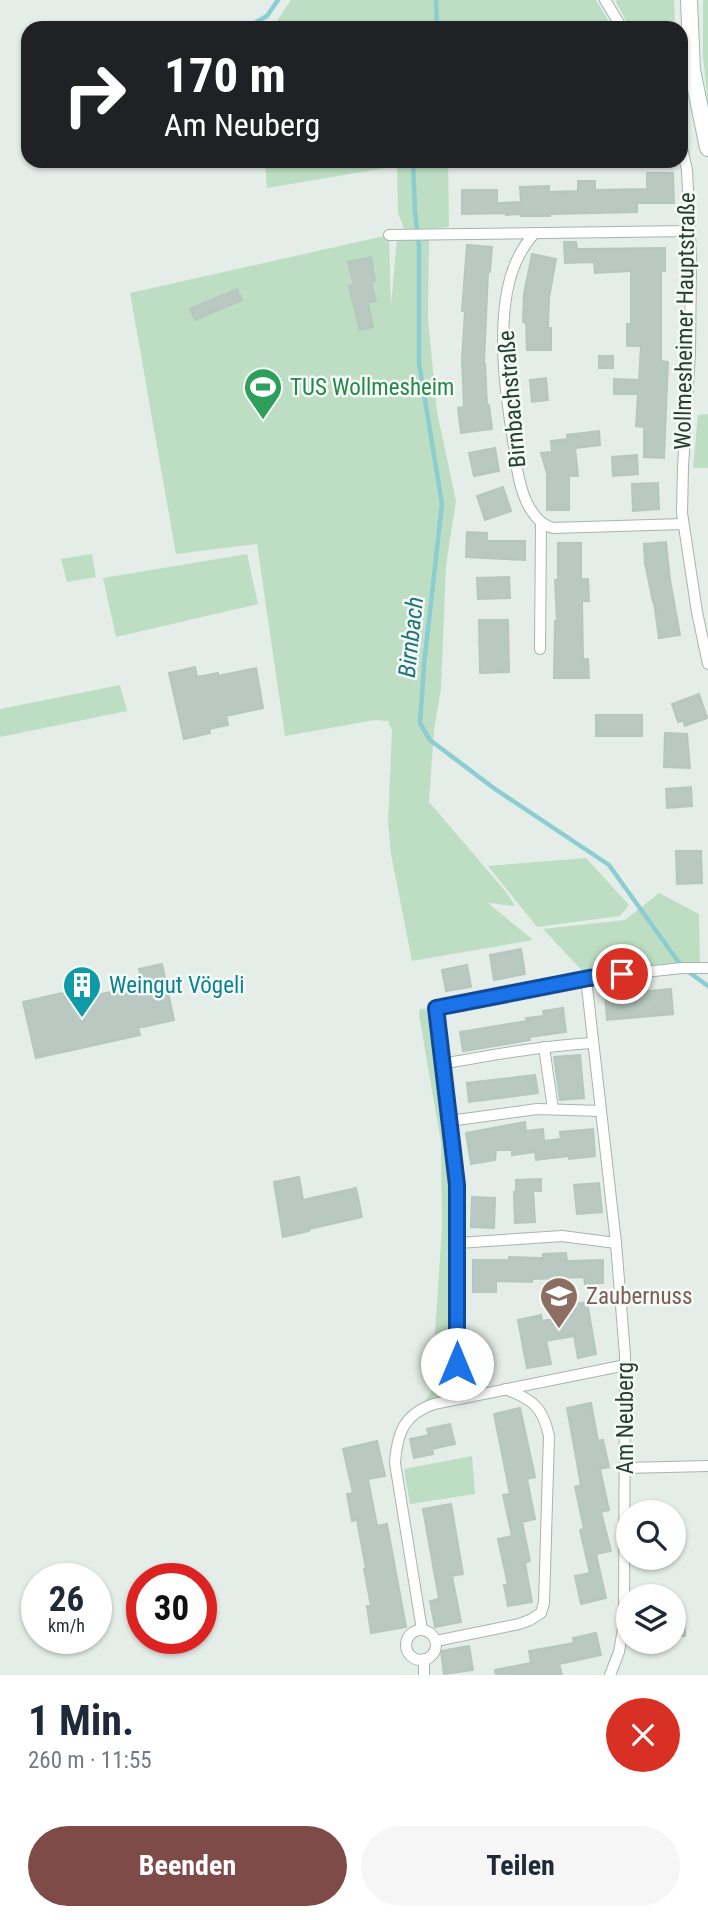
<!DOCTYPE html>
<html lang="de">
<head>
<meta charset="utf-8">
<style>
	body { margin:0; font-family:"Roboto Condensed",sans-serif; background:#f6f6f7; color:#1f2937; height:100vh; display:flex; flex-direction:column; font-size:26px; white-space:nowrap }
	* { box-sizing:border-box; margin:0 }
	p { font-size:23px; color:#747a83 }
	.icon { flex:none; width:38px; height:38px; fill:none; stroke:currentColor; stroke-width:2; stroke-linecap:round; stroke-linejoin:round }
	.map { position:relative; height:1675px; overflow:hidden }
	.sheet { display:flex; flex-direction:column; background:#fff; flex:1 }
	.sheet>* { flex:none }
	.top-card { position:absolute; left:21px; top:21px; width:667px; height:147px; border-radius:21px; box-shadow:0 2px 5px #0004; background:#202124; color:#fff; overflow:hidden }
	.tools { position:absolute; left:616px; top:1500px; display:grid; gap:14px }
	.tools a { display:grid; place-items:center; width:70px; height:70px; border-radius:50%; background:#fff; box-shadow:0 2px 5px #0004; font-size:35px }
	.speed { position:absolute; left:21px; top:1563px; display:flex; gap:14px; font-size:35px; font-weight:700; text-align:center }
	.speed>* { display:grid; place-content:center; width:91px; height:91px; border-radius:50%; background:#fff; box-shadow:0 2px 5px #0004; line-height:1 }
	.speed small { font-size:18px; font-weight:400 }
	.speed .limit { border:10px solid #d22; background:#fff; color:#111 }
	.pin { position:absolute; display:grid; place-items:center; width:60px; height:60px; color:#fff; margin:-30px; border:4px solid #fff; border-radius:50%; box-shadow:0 2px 7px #0007 }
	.me { position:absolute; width:77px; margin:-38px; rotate:0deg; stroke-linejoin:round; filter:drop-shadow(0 0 5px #0008) }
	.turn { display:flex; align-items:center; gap:24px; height:147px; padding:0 28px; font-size:32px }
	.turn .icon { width:91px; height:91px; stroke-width:2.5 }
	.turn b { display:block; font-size:49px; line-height:60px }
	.round { display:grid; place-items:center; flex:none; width:74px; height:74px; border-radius:37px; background:#f6f6f7 }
	.summary { display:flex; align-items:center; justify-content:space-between; height:119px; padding:0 28px }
	h1 { font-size:42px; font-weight:700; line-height:52px }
	.action { display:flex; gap:14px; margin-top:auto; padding:14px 28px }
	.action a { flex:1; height:80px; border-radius:42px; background:#7e4b48; color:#fff; font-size:28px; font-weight:700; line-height:80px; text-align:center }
	.action a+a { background:#f6f6f7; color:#1f2937 }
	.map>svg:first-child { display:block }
</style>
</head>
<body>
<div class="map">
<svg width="708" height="1675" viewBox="0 0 708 1675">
	<rect width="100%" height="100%" fill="#e4ede8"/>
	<g fill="#bddec3">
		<polygon points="291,0 596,0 613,28 272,28"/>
		<polygon points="617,0 674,0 675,28 630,28 616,2"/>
		<polygon points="703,0 708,0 708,104 703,57"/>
		<polygon points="265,161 448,161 449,227 405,231 398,213 397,166 267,188"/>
		<polygon points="389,235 391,306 397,239 429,239 428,319 437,412 456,501 446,565 441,689 434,730 429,802 506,892 515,906 488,903 533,940 412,961 391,854 388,822 392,731 388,721 375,720 285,736 257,544 176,554 130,293"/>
		<polygon points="708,414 708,468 693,468 698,415"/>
		<polygon points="92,554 96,577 67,582 61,559"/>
		<polygon points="247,554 258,604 116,637 103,578"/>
		<polygon points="120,685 127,711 0,737 0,709"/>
		<polygon points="586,858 629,905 620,916 537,927 488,866"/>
		<polygon points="659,893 699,914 700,965 589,978 543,929 625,920"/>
		<polygon points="435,1008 457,1185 458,1398 416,1411 431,1393 442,1228 441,1142 419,1015 420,1009"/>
		<polygon points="472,1456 475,1494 410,1504 404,1469"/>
	</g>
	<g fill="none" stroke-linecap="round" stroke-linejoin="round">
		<g stroke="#8ccdd2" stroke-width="4.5">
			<polyline points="436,0 437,28"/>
			<polyline points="246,28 267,16 278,0"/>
			<polyline points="413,161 415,212 419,246 419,363 442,504 424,665 420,723 430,740 495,789 609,865 677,960 690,973 708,986"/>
		</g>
	</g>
	<g fill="#b9c8c1" stroke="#b6c7bf" stroke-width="2">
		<polygon points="647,173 673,173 674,203 637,203 637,212 550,214 550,216 521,216 521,214 506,215 506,213 462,214 462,190 497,190 497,203 521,202 520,187 549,186 549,192 578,191 578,181 595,181 595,190 647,189"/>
		<polygon points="564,242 576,242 577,249 665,248 665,271 661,271 661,361 668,362 664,458 644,457 644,427 636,426 638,394 614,394 614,379 639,380 641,346 627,346 627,324 631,324 631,271 595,273 594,262 565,263"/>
		<polygon points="467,245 492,247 490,272 488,272 484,364 485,364 487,405 489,405 492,429 461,433 458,408 464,407 462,360 465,311 462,311"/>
		<polygon points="532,254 556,259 549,298 548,328 551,328 551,350 527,350 526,323 523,322 524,294"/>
		<polygon points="371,257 375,281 371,282 376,301 368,303 373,327 360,330 349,286 354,285 348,262"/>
		<polygon points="237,289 242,300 195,320 190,309"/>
		<rect x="599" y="356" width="14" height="12"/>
		<polygon points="546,378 548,400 532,402 530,380"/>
		<polygon points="599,431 600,445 575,448 578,476 569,476 569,510 547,510 547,474 541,453 552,452 551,441 567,439 567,435"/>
		<polygon points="495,448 499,471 474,476 469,453"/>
		<polygon points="637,455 638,474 613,476 612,457"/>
		<polygon points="658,483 659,509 633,511 632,484"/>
		<polygon points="503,487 511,511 485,520 477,496"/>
		<polygon points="467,532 487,533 487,541 525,541 525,560 466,557"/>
		<polygon points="666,542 670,580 680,635 659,638 654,602 653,602 645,563 644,544"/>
		<polygon points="558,543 581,543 581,579 588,579 589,601 582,601 583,659 588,659 589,678 554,678 555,621 557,621 555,580 558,580"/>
		<polygon points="509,577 510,598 478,599 477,578"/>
		<polygon points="479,620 508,620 509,672 480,673"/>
		<polygon points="195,667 197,677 218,673 218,676 256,668 263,708 226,716 228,725 209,729 210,733 184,739 169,673"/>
		<polygon points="699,694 707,718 685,726 683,721 678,722 672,704"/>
		<rect x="596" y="715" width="46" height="21"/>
		<polygon points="665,733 687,734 690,768 664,767"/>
		<polygon points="691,787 692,806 667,808 666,789"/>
		<polygon points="676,851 701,851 702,883 677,884"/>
		<polygon points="521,949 525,974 494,980 490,955"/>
		<polygon points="162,964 174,1020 138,1028 140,1035 36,1058 23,1002 67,992 69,1001 143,985 139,969"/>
		<polygon points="467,965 471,987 446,991 442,970"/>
		<polygon points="671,989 673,1014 607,1020 605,995"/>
		<polygon points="563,1008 566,1032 529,1037 530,1040 513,1043 463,1051 460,1032 527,1021 526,1018 544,1016 543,1011"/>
		<polygon points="580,1055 584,1098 560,1100 554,1057"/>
		<polygon points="535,1075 538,1093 469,1102 467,1083"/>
		<polygon points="525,1122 526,1131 543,1129 544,1141 561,1139 560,1132 593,1129 595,1156 569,1159 569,1156 536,1160 535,1152 512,1155 512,1150 496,1150 495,1160 471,1164 466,1133"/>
		<polygon points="299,1177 303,1200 356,1188 362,1217 309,1229 309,1231 283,1237 274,1182"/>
		<polygon points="541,1179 541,1191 533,1191 535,1222 515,1223 514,1192 516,1192 516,1180"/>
		<polygon points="599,1183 602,1212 577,1214 574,1185"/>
		<polygon points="472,1197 495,1198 494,1228 471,1227"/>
		<polygon points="566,1253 567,1261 603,1260 603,1283 585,1284 584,1277 532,1279 532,1282 496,1281 496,1292 473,1292 473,1260 509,1260 509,1257 543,1258 543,1254"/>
		<polygon points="587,1302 596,1354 578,1358 574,1336 546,1341 551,1364 527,1368 518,1320 541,1315 542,1321 570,1316 568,1305"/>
		<polygon points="591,1403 598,1441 603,1440 609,1467 600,1469 609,1510 601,1512 611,1551 596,1554 606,1598 581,1604 575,1576 590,1573 580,1530 584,1529 575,1487 581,1485 567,1408"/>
		<polygon points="520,1408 535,1477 527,1479 535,1519 522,1522 530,1561 525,1563 532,1602 508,1606 504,1585 508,1585 498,1539 512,1536 503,1495 510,1494 494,1414"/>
		<polygon points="450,1424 455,1444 432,1449 433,1454 414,1458 410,1439 429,1435 427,1429"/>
		<polygon points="377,1441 385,1476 368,1479 377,1526 387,1524 406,1627 371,1633 367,1606 371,1606 364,1569 366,1569 357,1520 352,1521 347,1494 353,1493 343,1449"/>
		<polygon points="451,1504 463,1574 452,1576 461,1622 435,1627 430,1601 439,1599 423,1509"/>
		<polygon points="674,1613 684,1613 685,1636 674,1636"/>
		<polygon points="596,1633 601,1655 559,1664 562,1675 496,1675 495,1670 531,1663 529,1651 574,1643 573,1638"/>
		<polygon points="469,1646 473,1670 444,1674 441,1651"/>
	</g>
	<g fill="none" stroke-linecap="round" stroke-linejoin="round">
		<defs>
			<g id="street">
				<polyline points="605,0 622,28"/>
				<polyline points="681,144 687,170 691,256 690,353 683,467 682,513 697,612 708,664"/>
				<polyline points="389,235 690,231"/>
				<path d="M 533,235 C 519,251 511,270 507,292 C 498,342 506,397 514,447 C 516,466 519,486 527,503 C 533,515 541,525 553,528 L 683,524"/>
				<polyline points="540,649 541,523"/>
				<polyline points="586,978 616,1243 625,1355 624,1623 619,1652 610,1675"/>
				<polyline points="544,1047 553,1109"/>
				<path d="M 442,1064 C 492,1055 541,1046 592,1043"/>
				<polyline points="449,1121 537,1109 601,1111"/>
				<polyline points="458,1243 562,1236 616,1243"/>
				<polyline points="458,1398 457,1185 435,1008 589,978 682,968 708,968"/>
				<polyline points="625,1468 708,1466"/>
				<path d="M 422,1630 L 395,1463 C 397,1433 404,1414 434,1404 L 626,1365"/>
				<circle cx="421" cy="1645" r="15"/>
				<path d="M 436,1641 L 519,1624 L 530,1620 L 541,1613 L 544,1603 L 549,1436 C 543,1407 532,1399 505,1389"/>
				<polyline points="424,1659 424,1675"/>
			</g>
			<polyline id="secondary" points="689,0 692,70 708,148"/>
		</defs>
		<use href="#street" stroke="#a6b5af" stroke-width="12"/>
		<use href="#secondary" stroke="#a2b9af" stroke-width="18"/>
		<use href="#street" stroke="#fff" stroke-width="10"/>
		<use href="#secondary" stroke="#fff" stroke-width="16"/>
	</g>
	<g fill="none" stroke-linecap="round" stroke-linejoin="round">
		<defs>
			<polyline id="route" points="457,1364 457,1185 436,1008 589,978 622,974"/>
		</defs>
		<use href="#route" stroke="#114b97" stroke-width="18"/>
		<use href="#route" stroke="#1a73e8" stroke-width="12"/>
	</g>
	<defs>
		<symbol id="stadium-pin" viewBox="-11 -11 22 30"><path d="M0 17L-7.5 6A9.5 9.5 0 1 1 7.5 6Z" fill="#2e9e5b" stroke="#f5faf7"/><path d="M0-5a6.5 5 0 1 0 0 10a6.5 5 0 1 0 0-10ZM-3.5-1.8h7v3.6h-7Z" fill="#fff"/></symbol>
		<symbol id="building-pin" viewBox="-11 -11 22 30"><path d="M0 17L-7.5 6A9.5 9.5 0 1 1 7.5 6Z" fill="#0f9aa8" stroke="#f5faf7"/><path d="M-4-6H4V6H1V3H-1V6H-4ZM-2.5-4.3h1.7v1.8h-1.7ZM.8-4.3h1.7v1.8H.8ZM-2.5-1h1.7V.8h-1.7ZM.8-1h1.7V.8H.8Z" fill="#fff"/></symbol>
		<symbol id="school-pin" viewBox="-11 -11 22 30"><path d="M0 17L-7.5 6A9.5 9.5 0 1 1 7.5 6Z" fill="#8d6e63" stroke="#f5faf7"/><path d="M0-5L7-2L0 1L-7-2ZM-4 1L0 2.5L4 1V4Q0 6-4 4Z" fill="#fff"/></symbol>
	</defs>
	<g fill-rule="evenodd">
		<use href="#stadium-pin" x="241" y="365" width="44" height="60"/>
		<use href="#building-pin" x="60" y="963" width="44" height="60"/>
		<use href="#school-pin" x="537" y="1274" width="44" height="60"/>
	</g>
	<g text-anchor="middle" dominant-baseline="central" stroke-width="5" stroke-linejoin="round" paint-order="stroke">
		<g font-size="23" fill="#233f35" stroke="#f5faf7">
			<text transform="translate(685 321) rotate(-89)">Wollmesheimer Hauptstraße</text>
			<text transform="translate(512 399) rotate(-95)">Birnbachstraße</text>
			<text transform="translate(625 1418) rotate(-90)">Am Neuberg</text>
		</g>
		<g font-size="23" fill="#27864d" stroke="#f5faf7" text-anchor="start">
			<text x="290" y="387">TUS Wollmesheim</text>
		</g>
		<g font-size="23" fill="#0d838f" stroke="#f5faf7" text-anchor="start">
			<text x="109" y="985">Weingut Vögeli</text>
		</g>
		<g font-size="23" fill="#785e54" stroke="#f5faf7" text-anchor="start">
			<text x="586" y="1296">Zaubernuss</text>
		</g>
		<g font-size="24" font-style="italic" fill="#1c747c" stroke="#f5faf7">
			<text transform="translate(411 637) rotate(-84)">Birnbach</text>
		</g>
	</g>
</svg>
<div class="tools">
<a><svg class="icon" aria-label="search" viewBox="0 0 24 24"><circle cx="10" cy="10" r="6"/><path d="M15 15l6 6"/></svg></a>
<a><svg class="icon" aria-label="layers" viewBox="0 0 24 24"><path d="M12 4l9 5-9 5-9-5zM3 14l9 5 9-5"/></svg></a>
</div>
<div class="speed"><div>26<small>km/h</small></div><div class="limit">30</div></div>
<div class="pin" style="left:622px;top:974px;background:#d93025"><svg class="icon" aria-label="arrive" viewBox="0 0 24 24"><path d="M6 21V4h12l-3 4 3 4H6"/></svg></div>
<svg class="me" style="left:457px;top:1364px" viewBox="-20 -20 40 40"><circle r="19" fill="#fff"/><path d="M0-13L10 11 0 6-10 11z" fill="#1a73e8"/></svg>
<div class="top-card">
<div class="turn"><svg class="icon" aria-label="right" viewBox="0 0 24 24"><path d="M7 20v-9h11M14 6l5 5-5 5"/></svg><div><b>170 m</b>Am Neuberg</div></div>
</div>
</div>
<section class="sheet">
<div class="summary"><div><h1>1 Min.</h1><p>260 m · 11:55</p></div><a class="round" style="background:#d93025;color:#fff"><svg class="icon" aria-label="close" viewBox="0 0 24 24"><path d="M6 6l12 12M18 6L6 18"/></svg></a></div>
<div class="action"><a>Beenden</a><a>Teilen</a></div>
</section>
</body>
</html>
